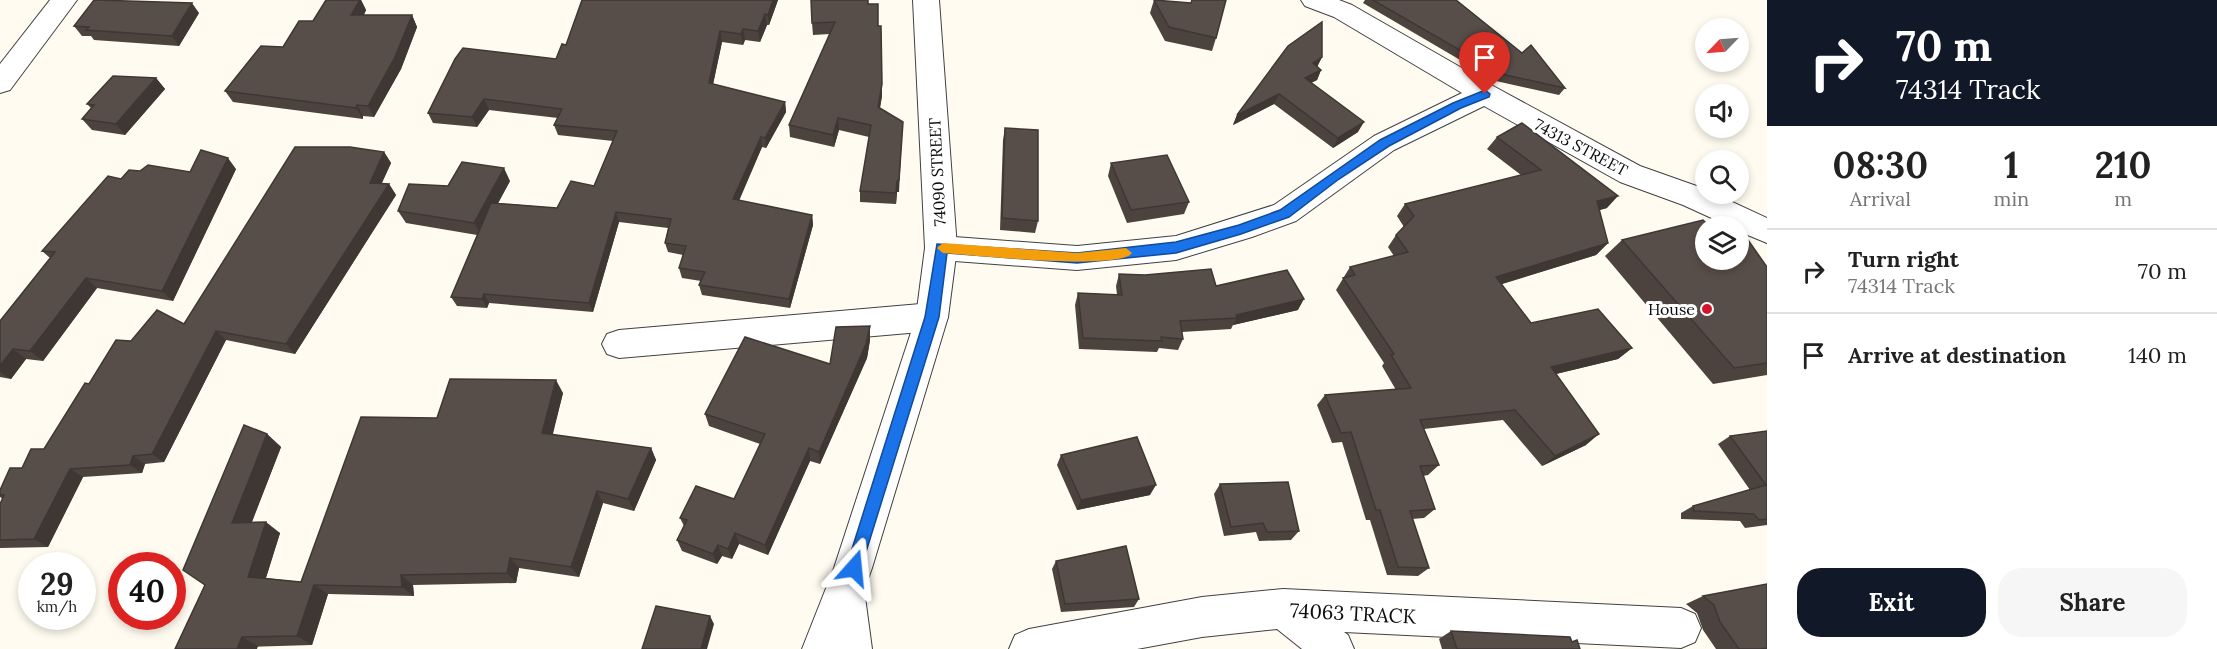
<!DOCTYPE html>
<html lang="en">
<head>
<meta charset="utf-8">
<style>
	body { margin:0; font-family:Lora,serif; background:#f6f6f6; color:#222; height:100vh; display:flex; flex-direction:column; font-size:22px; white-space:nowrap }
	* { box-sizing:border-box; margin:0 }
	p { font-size:20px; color:#767676 }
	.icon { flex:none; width:33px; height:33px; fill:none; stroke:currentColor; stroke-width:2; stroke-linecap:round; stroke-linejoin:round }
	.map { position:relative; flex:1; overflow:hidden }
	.sheet { display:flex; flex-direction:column; background:#fff; width:450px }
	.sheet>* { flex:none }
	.top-card { background:#111827; color:#fff; overflow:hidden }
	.needle { width:39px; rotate:245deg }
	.tools { position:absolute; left:1695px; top:18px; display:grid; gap:12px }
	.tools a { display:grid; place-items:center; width:54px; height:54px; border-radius:50%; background:#fff; box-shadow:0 3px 9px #0003; font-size:30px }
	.speed { position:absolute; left:18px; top:552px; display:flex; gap:12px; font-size:30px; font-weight:700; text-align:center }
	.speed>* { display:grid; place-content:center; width:78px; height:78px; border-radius:50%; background:#fff; box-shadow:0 3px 9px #0003; line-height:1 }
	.speed small { font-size:15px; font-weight:400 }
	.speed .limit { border:9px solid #d22; background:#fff; color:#111 }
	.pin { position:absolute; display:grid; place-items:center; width:51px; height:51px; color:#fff; margin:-62px -26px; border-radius:50% 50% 50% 0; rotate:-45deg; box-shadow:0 0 6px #0007 }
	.pin .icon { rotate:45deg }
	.me { position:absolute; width:66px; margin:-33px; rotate:18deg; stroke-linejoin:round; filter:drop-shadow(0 0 4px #0008) }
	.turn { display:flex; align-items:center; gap:21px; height:126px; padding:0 30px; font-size:27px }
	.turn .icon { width:78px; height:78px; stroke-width:2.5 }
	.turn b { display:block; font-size:42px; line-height:51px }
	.eta { display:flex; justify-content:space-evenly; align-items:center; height:102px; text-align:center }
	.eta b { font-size:36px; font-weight:800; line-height:42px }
	.action { display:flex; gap:12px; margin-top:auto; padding:12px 30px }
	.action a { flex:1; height:69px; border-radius:24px; background:#111827; color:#fff; font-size:24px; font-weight:800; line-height:69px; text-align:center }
	.action a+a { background:#f6f6f6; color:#222 }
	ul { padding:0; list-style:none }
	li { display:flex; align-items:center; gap:18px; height:84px; padding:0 30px; border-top:2px solid #e0e0e0 }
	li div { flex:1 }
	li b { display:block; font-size:22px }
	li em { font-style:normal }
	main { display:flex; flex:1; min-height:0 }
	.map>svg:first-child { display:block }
</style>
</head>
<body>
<main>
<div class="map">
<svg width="1767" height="649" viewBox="0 0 1767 649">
	<rect width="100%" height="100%" fill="#fffbf0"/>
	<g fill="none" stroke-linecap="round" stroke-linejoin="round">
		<defs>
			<g id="minor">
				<polygon points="50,0 77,0 10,90 0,93 0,64"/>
				<polygon points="1301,0 1339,0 1352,5 1495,87 1640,166 1705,189 1706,194 1715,194 1767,218 1767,243 1738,231 1738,226 1729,226 1683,205 1620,182 1484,106 1394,150 1296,221 1252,237 1176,260 1077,270 941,260 930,257 925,248 930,239 941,236 1077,246 1176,236 1274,205 1374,136 1462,93 1334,17 1305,6"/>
				<polygon points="932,303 944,307 948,317 944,327 932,331 619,358 607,354 602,344 607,334 619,330"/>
				<polygon points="848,567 862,573 867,586 865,597 872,649 832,649 825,597 834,573"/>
				<polygon points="1283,589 1681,608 1695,614 1701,628 1695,642 1681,648 1344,632 1348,635 1354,649 1302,649 1277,629 1202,637 1137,649 1009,649 1015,635 1029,629 1202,597"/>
			</g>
			<polygon id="tertiary" points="913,0 939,0 957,248 948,317 872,568 842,649 802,649 834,568 916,317 925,248"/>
		</defs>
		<use href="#minor" stroke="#414141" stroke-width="2"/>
		<use href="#tertiary" stroke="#414141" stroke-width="2"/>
		<use href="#minor" fill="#fff" fill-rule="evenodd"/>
		<use href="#tertiary" fill="#fff" fill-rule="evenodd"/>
	</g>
	<g fill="#4c433f">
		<polygon points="326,0 361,0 366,10 364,15 412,15 417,27 401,69 374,117 363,116 363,119 233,102 225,91 283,47 313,21"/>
		<polygon points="582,0 778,0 769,25 767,25 760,42 745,40 743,45 722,42 713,84 785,102 786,112 766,148 762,147 739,201 812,215 813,225 790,308 702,295 699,285 701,281 682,278 679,268 683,255 668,252 665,243 668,228 619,222 593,312 489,303 487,308 457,306 451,297 477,235 406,223 398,211 448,186 510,181 498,203 557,208 594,186 613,141 558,135 554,125 558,118 489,110 477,127 433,123 428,113 556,59 566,45"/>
		<polygon points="1154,0 1191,3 1192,0 1226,0 1216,38 1212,51 1165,41 1150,13"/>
		<polygon points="1365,0 1456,0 1565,88 1559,95 1496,81 1363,3"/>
		<polygon points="868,4 878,26 882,84 882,96 880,108 899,192 897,192 896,204 860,202 860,191 869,137 839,130 834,147 790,137 789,125 830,34 813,35 812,23"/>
		<polygon points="199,13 179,46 94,40 91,36 82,36 74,26"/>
		<polygon points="1322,57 1317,67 1321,70 1317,80 1311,83 1358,132 1333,148 1274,104 1233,125 1237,115"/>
		<polygon points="156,78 165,89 125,135 92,130 82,119 91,108 87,104"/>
		<polygon points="1005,128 1038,221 1035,233 1000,230 1003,140"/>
		<polygon points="1497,137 1607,208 1599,210 1608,243 1596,255 1501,284 1531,323 1632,348 1618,359 1556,374 1586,445 1542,466 1503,420 1424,429 1439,465 1428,475 1423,476 1435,509 1424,518 1412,519 1429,568 1418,576 1387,575 1370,520 1366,520 1342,442 1332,443 1317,405 1325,395 1396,390 1382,366 1384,363 1336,290 1350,267 1394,256 1388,247 1396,235 1404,227 1397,216 1405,204 1521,175 1487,149"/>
		<polygon points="384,152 391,163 381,184 389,184 396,195 295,354 226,340 164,462 145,464 142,473 83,477 48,547 0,548 0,504 3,499 0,497 0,490 44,449 89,384 131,341 184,324"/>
		<polygon points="1111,163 1189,202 1184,214 1127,223 1108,176"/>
		<polygon points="236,169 173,301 97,288 43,361 26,359 11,379 0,377 0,321 50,258 42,251 140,171 190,172"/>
		<polygon points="1706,226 1767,267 1767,375 1713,384 1605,256 1622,240"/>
		<polygon points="1119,274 1216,286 1298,310 1233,325 1231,329 1182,332 1183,339 1178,350 1159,348 1157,352 1079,349 1075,305 1078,293 1117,295 1116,286"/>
		<polygon points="870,340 867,358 820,464 810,461 768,555 739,544 732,559 722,556 717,564 682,551 677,540 684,526 680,518 734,499 760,444 709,426 705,414 830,364"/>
		<polygon points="563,393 552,435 651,448 656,460 634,511 603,503 579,577 519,568 516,583 413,585 414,596 328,594 312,645 175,649 205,585 267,434 281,447 252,522 280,533 266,578 301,582 437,418"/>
		<polygon points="1767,431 1767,525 1745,528 1740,521 1681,519 1681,513 1693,506 1750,490 1718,444 1730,436"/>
		<polygon points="1061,455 1150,495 1077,510 1057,465"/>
		<polygon points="1220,484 1299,531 1291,540 1259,541 1256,532 1224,536 1214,494"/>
		<polygon points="1056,561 1139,599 1134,607 1061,612 1052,569"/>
		<polygon points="1767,584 1767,649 1716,649 1703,630 1697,613 1686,604 1703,596"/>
		<polygon points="1451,631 1572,642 1580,649 1442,649 1439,639"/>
	</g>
	<g fill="#3e3733">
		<polygon points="360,0 361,0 366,10 358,26 351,15"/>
		<polygon points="773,0 778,0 769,25 768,15"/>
		<polygon points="192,3 199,13 179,46 172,36"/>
		<polygon points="765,14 767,25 760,42 758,31"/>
		<polygon points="412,15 417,27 401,69 374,117 368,106"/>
		<polygon points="743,29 745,40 743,45 741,34"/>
		<polygon points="720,31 722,42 711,94 709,83"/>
		<polygon points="1322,57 1317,67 1313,63"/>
		<polygon points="1321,70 1317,80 1300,88 1305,78"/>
		<polygon points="156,78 165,89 125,135 116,124"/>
		<polygon points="882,84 882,96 878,118 878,107"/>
		<polygon points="1279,94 1274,104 1233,125 1237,115"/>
		<polygon points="484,99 489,110 477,127 472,117"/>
		<polygon points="785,102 786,112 766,148 765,138"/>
		<polygon points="357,105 363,116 363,119 356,108"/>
		<polygon points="838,118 839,130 834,147 833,135"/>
		<polygon points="1364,122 1358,132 1333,148 1338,138"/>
		<polygon points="902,134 899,192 897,192 896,204 896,193"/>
		<polygon points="761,137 762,147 735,209 733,199"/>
		<polygon points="384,152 391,163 377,194 370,183"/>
		<polygon points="228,158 236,169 173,301 162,291"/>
		<polygon points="504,168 510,181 481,235 474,223"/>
		<polygon points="389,184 396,195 295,354 286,344"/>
		<polygon points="1618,196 1607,208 1586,214 1597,201"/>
		<polygon points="616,212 619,222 593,312 589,303"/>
		<polygon points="812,215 813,225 790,308 789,299"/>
		<polygon points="1608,243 1596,255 1486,289 1496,277"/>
		<polygon points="86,278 97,288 43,361 30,351"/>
		<polygon points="484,294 489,303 487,308 482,299"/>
		<polygon points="1304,299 1298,310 1233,325 1237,318 1236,315"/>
		<polygon points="870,326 870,340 867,358 820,464 819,452"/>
		<polygon points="216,331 226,340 164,462 152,454"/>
		<polygon points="1632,348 1618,359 1539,378 1551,367"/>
		<polygon points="13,349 26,359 11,379 0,372 0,366"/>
		<polygon points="556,380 563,393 550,446 542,433"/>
		<polygon points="267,434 281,447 247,534 232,523"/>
		<polygon points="1599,434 1586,445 1542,466 1555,456"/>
		<polygon points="651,448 656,460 634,511 628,499"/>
		<polygon points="809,448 810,461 768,555 765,545"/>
		<polygon points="133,456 145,464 142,473 130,465"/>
		<polygon points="70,469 83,477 48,547 34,539"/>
		<polygon points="1156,485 1150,495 1077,510 1081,500"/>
		<polygon points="597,491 603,503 579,577 571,567"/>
		<polygon points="266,522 280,533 263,587 248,577"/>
		<polygon points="735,533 739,544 732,559 728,549"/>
		<polygon points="718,545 722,556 717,564 713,554"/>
		<polygon points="510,558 519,568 516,583 507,573"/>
		<polygon points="401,575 413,585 414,596 402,587"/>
		<polygon points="314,585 328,594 312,645 297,636"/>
		<polygon points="710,616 714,624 707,649 701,649"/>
		<polygon points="242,637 258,646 257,649 237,649"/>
	</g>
	<g fill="#584e49" stroke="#3e3733" stroke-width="1.5">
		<polygon points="94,0 96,0 192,3 172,36 86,30 89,27 74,26"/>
		<polygon points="326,0 360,0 351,15 412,15 395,57 368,106 357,105 356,108 225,91 261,46 283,47 299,21 313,21"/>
		<polygon points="582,0 773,0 768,15 765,14 758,31 743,29 741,34 720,31 709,83 785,102 765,138 761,137 733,199 812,215 789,299 699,285 705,272 679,268 686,246 665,243 671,219 616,212 589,303 484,294 482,299 451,297 491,203 557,208 571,181 594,186 617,131 554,125 562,109 484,99 472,117 428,113 455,59 463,48 556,59 562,44 566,45"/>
		<polygon points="811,0 868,0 868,4 878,4 878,26 881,26 882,84 878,107 903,122 899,180 897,181 896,193 860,191 871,125 838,118 833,135 789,125 835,22 812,23"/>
		<polygon points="1154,0 1191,3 1192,0 1226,0 1216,38 1169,27"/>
		<polygon points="1373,0 1456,0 1522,53 1531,45 1565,88 1501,74"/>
		<polygon points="1322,22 1322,57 1313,63 1321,70 1305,78 1364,122 1338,138 1279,94 1237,115 1288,46"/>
		<polygon points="113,76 156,78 116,124 82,119 94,105 87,104"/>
		<polygon points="1522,123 1618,196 1597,201 1608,243 1496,277 1531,323 1598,309 1632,348 1551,367 1599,434 1555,456 1515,410 1420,420 1439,465 1420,466 1435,509 1410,511 1429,568 1398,567 1380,510 1376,510 1351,432 1341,433 1325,395 1411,388 1391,355 1394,354 1343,278 1355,275 1350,267 1408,252 1396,235 1414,216 1405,204 1541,170 1497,137"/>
		<polygon points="1005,128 1038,130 1038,221 1002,218"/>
		<polygon points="295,147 350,147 384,152 370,183 389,184 286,344 216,331 152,454 133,456 130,465 70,469 34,539 0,540 0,504 4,495 0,495 0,490 10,468 22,468 31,449 44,449 85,383 89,384 116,340 131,341 157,310 184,324"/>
		<polygon points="201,150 228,158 162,291 86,278 30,351 13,349 0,366 0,321 55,252 42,251 108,176 121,179 129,170 140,171 148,165 190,172"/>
		<polygon points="1167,155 1189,202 1131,210 1111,163"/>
		<polygon points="462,162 504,168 474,223 398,211 409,184 448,186"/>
		<polygon points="1703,220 1709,226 1717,225 1718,226 1706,226 1706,260 1738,260 1738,230 1741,230 1767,267 1767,363 1734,368 1622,240"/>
		<polygon points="1211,269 1216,286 1287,270 1304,299 1236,315 1237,318 1180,321 1183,339 1161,337 1162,341 1083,338 1078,293 1122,295 1119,274 1145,275"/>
		<polygon points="870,326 866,344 819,452 809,448 765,545 735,533 728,549 718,545 713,554 677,540 687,520 680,518 696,486 734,499 765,434 705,414 745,337 830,364 836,327"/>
		<polygon points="450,379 556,380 542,433 651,448 628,499 597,491 571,567 510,558 507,573 401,575 402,587 314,585 297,636 242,637 237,649 175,649 205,585 183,570 244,425 267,434 232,523 266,522 248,577 301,582 361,417 437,418"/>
		<polygon points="1767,431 1767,519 1759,520 1754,514 1694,511 1693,506 1766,485 1730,436"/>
		<polygon points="1137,437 1156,485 1081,500 1061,455"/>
		<polygon points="1288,482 1299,531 1267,532 1263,523 1231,527 1220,484"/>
		<polygon points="1126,546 1139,599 1065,604 1056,561"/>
		<polygon points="1767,584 1767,648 1761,649 1739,649 1720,622 1714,605 1703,596"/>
		<polygon points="656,606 710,616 701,649 642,649"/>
		<polygon points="1451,631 1570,637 1572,642 1577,640 1580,649 1457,649"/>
	</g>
	<polygon fill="#1a73e8" stroke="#114b97" stroke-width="1.5" points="1485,90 1490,94 1489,97 1461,108 1389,146 1339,179 1289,217 1241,234 1176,253 1077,263 947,253 939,317 861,568 859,573 854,575 848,573 846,568 925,317 937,244 1077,253 1176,242 1239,225 1280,210 1380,140 1453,103"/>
	<path fill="#f59e0b" d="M 943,243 L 1077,253 L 1126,248 L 1132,253 C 1120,271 971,255 943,253 L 937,248 Z"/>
	<circle fill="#cf162d" stroke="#fff" stroke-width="2" cx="1707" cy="309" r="6"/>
	<g text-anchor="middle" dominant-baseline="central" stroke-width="6" stroke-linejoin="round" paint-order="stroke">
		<g font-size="16" fill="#0e0e0e" stroke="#fff">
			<text transform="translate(1581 147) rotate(28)">74313 STREET</text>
			<text transform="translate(937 172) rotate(-93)">74090 STREET</text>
		</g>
		<g font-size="16" fill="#0e0e0e" stroke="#fff" text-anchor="end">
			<text x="1695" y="309">House</text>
		</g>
		<g font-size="20" fill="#0e0e0e" stroke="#fff">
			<text transform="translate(1353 613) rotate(3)">74063 TRACK</text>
		</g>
	</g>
</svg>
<div class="tools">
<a><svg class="needle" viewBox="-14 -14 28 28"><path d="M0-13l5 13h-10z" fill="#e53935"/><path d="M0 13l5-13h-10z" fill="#767676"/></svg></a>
<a><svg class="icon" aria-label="sound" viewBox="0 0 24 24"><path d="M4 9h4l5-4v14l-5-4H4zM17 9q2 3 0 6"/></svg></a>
<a><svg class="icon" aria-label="search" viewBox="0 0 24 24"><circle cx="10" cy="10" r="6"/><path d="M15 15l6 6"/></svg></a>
<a><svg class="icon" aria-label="layers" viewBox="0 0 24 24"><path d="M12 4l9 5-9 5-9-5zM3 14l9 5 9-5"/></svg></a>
</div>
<div class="speed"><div>29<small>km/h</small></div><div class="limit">40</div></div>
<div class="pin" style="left:1485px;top:94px;background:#d93025"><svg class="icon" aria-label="arrive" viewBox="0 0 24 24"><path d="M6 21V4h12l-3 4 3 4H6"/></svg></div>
<svg class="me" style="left:854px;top:568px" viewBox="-20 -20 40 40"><path d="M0-17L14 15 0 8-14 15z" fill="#1a73e8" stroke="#fff" stroke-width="4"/></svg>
</div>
<section class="sheet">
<div class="top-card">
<div class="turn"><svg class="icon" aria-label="right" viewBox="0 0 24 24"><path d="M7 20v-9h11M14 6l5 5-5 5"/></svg><div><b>70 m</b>74314 Track</div></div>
</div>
<div class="eta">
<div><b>08:30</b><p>Arrival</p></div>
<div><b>1</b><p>min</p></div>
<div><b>210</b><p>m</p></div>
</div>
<ul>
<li><svg class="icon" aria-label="right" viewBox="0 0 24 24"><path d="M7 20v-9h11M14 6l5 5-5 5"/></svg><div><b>Turn right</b><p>74314 Track</p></div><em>70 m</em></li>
<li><svg class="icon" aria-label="arrive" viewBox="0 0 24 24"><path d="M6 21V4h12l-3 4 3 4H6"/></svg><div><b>Arrive at destination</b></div><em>140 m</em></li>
</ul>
<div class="action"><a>Exit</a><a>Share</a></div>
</section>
</main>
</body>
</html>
